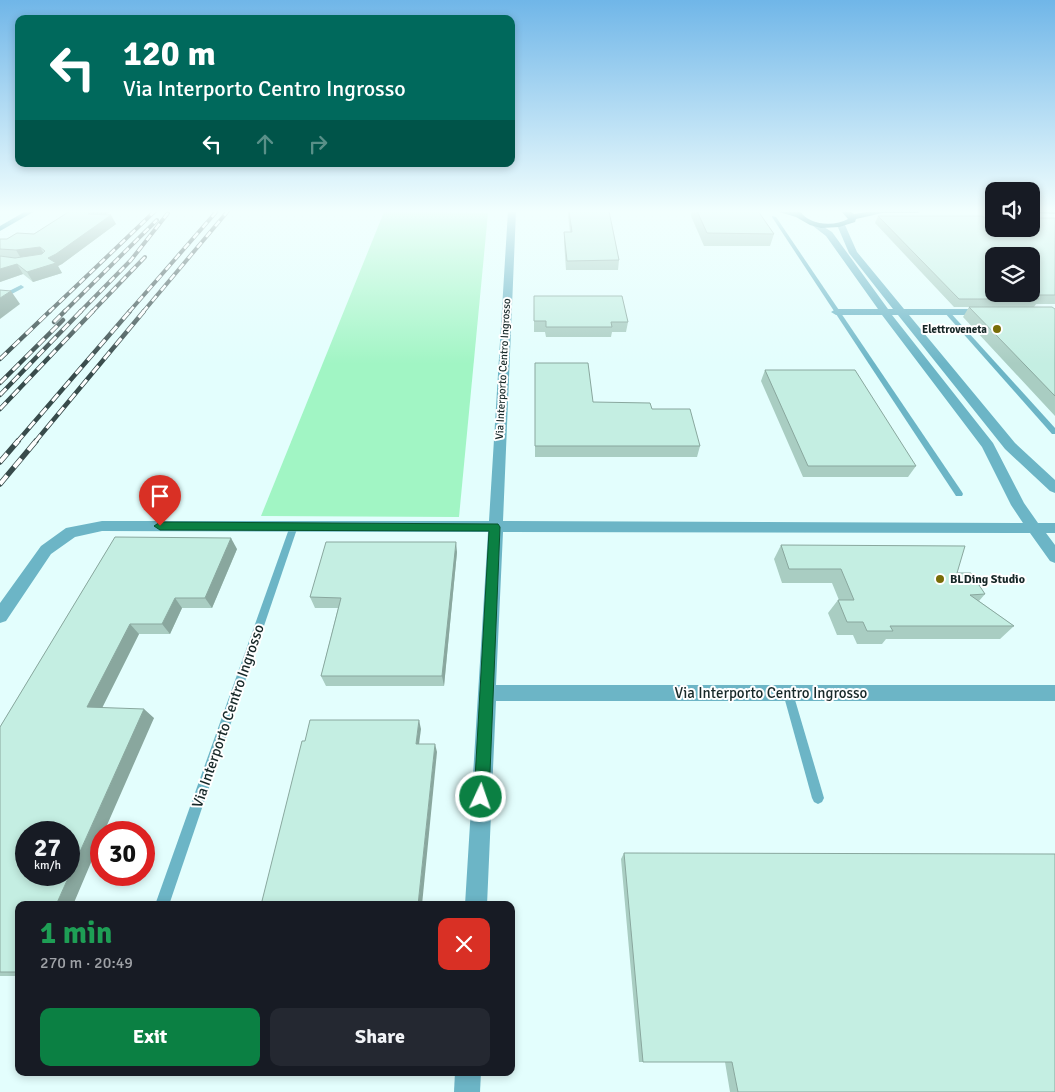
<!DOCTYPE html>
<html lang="en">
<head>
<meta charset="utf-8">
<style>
	body { margin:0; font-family:Signika,sans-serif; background:#242831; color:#f1f3f6; height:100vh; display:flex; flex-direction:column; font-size:19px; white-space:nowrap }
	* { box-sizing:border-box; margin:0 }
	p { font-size:16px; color:#9ea1a6 }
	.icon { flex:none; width:28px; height:28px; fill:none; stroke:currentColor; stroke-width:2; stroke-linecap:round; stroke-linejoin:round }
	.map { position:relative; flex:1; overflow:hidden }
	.sheet { position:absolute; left:15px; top:901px; width:500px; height:175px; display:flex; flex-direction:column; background:#171b24; border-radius:10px; box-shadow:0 2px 8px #0003 }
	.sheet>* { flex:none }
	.hud { position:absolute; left:15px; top:15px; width:500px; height:152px; border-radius:10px; box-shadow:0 2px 8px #0003; background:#00695c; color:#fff; overflow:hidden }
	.tools { position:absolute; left:985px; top:182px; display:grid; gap:10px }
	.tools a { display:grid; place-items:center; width:55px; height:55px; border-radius:10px; background:#171b24; box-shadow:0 2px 8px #0003; font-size:25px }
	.speed { position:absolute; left:15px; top:821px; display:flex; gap:10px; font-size:25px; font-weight:700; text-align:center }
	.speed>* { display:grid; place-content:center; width:65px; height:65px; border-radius:50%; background:#171b24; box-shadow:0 2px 8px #0003; line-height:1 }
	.speed small { font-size:12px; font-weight:400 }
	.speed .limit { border:8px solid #d22; background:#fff; color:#111 }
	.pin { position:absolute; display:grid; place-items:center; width:42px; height:42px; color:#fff; margin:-51px -21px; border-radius:50% 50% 50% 0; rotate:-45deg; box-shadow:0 0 5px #0007 }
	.pin .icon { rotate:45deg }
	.me { position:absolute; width:55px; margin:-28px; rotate:3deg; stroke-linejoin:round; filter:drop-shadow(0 0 4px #0008) }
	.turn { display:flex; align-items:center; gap:18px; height:105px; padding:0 25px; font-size:22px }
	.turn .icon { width:65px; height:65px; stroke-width:2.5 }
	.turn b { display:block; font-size:35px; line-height:42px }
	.lanes { display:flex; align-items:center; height:48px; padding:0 25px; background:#0003; justify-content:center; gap:25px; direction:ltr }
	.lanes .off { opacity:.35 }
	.round { display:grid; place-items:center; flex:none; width:52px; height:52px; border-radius:10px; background:#242831 }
	.summary { display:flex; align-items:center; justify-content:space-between; height:85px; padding:0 25px }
	h1 { font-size:30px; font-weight:700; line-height:38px; color:#1e9e55 }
	.cta { display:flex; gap:10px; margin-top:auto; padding:10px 25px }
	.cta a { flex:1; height:58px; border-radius:10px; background:#0b8043; color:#fff; font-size:20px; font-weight:700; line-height:58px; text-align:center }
	.cta a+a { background:#242831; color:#f1f3f6 }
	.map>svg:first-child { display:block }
</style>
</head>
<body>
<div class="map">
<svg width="1055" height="1092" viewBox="0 0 1055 1092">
	<rect width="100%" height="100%" fill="#e3fefd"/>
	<polygon fill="#a1f5c4" points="384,212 488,213 459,517 261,516"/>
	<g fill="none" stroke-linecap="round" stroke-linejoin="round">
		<g fill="#6cb5c6" fill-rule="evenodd">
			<polygon points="772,216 776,217 962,492 963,494 962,496 956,496 772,217"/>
			<polygon points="21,285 24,287 23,288 10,295 0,294 0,290 9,291"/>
			<polygon points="944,310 948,310 1055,428 1055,434 1052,434 944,312"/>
			<polygon points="294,523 298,526 169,905 155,905 290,526"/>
			<polygon points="788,688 792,690 793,693 824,798 822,802 818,804 814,802 812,798 783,693 784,690"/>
		</g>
		<g fill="#6cb5c6" fill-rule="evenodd">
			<polygon points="508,211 516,211 503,521 1023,523 1011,505 982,447 882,315 836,315 831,312 836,309 878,309 826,236 813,226 813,222 816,222 832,232 888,309 893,309 849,253 837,225 841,223 845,225 857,252 904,309 986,309 991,312 986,315 909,315 1015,443 1055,480 1055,493 1050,491 1005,449 898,315 892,315 993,443 1024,503 1038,523 1055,523 1055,533 1046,533 1055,545 1055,563 1050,561 1030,533 503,532 496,685 1055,685 1055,701 496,701 487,905 465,905 488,532 102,531 75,537 51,554 6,621 0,623 0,603 41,546 66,528 102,521 489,521"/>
			<polygon points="455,1072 481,1072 480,1092 454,1092"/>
		</g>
		<polygon fill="#2e91a5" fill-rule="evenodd" points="26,211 35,211 0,231 0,226"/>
		<g fill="#0f7486" fill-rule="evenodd">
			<path d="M 776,211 L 800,211 C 808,225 834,227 848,219 L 841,211 L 850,211 L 854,214 L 872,211 L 922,211 L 918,213 L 882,213 L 856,219 L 855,222 L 839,227 L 821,228 L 810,225 L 796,217 Z"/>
			<polygon points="1032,211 1055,211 1055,214 1036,213"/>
		</g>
		<defs>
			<g id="rail-far2">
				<polyline points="49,312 155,211"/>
				<polyline points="64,312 157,220"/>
				<polyline points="80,312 131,260 168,213"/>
				<polyline points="92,312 145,257"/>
				<polyline points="129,312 217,211"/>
				<polyline points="143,312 228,211"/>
			</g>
			<g id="rail-far1">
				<polyline points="54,322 65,311"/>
				<polyline points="0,359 50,311"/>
				<polyline points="0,383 63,320"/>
				<polyline points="0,395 81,311"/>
				<polyline points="0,409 93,311"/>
				<polyline points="17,442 130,311"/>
				<polyline points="35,442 144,311"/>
			</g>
			<g id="rail">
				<polyline points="0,462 18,441"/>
				<polyline points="0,484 36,441"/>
			</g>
		</defs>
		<use href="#rail-far2" stroke="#384b4b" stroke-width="4"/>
		<use href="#rail-far1" stroke="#384b4b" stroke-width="4.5"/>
		<use href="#rail" stroke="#384b4b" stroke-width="5.5"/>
		<use href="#rail-far2" stroke="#fff" stroke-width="2.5" stroke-dasharray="7" stroke-linecap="butt"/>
		<use href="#rail-far1" stroke="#fff" stroke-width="3" stroke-dasharray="9" stroke-linecap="butt"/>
		<use href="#rail" stroke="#fff" stroke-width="4" stroke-dasharray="11" stroke-linecap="butt"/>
	</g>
	<g fill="#a9cdc2">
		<polygon points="70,211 111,211 105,215 116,224 62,264 58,266 62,273 33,282 23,274 0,282 0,239 7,239 34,234"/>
		<polygon points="568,211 609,211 619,260 618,270 566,270 564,241 564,232 570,232 568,215"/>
		<polygon points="692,211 758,211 774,234 770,246 704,246 691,216"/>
		<polygon points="878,216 988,220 1055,218 1055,304 1036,304 1034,307 1055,309 1055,416 963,317 969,307 954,307 875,223"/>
		<polygon points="534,296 628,322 626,332 612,332 611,337 546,337 545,332 534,332"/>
		<polygon points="535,363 593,402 652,409 700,446 697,457 535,457"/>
		<polygon points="765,370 916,466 908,477 803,477 761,381"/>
		<polygon points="115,537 237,549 212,608 182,608 170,634 139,634 102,708 154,718 19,905 19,976 0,976 0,727"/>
		<polygon points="781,545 957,573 985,594 979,601 1014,626 1000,639 886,639 882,644 857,644 853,635 837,635 828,613 838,600 839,600 832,583 782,583 774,559"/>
		<polygon points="457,552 444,686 326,686 321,676 338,608 315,608 310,597"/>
		<polygon points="624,853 1055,1092 730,1092 725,1062 639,1062 621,859"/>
	</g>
	<g fill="#89a79e">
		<polygon points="93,211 111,211 93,223 88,214"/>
		<polygon points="111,215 116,224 62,264 58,266 62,273 33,282 27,272"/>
		<polygon points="40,247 46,257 22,260 16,250"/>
		<polygon points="17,264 23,274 0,282 0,269"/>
		<polygon points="11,291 20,304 0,319 0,298"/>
		<polygon points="231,538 237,549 212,608 205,598"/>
		<polygon points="456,542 457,552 444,686 442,676"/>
		<polygon points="175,598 182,608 170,634 162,624"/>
		<polygon points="130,624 139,634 98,716 87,707"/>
		<polygon points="144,709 154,718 104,832 101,832 101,839 73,905 56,905"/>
		<polygon points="419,720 421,729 418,752 416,744"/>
		<polygon points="435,744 437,752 422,905 418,905"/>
	</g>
	<g fill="#c4eee2" stroke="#89a79e" fill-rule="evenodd">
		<polygon points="70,211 93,211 88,214 111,215 56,254 48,258 56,263 27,272 17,264 0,269 0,256 15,258 42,254 45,251 40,247 16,250 0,249 0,239 7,239 17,233 34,234"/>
		<polygon points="569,211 609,211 619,260 567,261 564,232 572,232"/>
		<polygon points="697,211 758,211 774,234 707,233"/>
		<path d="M 878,216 L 982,216 L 988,220 L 994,218 L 994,229 L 1031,229 L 1031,218 L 1055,218 L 1055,295 L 1036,295 L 1039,299 L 959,299 ZM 994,256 L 1031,256 L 1031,294 L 994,294 Z"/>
		<polygon points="0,290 11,291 0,298"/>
		<polygon points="534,296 622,296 628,322 611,322 612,327 546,327 546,321 534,321"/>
		<polygon points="969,307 1052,307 1055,309 1055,396"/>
		<polygon points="535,363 588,363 593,402 650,403 652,409 690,409 700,446 535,446"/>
		<polygon points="765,370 855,370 916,466 808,466"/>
		<path d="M 115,537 L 231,538 L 205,598 L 175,598 L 162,624 L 130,624 L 87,707 L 144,709 L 56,905 L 19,905 L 19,972 L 0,972 L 0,727 ZM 26,832 L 69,832 L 69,875 L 26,875 Z"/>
		<polygon points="326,542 456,542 442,676 321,676 341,598 310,597"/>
		<polygon points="781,545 965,546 957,573 971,573 985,594 970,595 1014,626 890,626 893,631 867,631 863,622 847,622 838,600 854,600 841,569 789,569"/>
		<polygon points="310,720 419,720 416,744 435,744 418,905 261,905 302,741 305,741"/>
		<polygon points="624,853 1055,854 1055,1092 738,1092 732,1062 643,1062"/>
	</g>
	<linearGradient id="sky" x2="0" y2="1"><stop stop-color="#70b6e8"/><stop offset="0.58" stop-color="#f2fffe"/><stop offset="1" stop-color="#f2fffe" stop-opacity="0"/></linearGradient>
	<rect width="1055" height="364" fill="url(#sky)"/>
	<polygon fill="#0b8043" stroke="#07532c" points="160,522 498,524 500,527 489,797 487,802 481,804 476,802 474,797 489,531 160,530 154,526"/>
	<g fill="#796d08" stroke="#fff" stroke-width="2">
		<circle cx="997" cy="329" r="5"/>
		<circle cx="940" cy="579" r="5"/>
	</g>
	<g text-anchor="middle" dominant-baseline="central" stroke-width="4" stroke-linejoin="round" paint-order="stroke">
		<g font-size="11" font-weight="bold" fill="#172828" stroke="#fff" text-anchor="end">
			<text x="987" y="329">Elettroveneta</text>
		</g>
		<g font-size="11" fill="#172828" stroke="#fff">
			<text transform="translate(503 369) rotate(-87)">Via Interporto Centro Ingrosso</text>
		</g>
		<g font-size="12" font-weight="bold" fill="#172828" stroke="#fff" text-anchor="start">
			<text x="950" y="579">BLDing Studio</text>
		</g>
		<g font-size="15" fill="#172828" stroke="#fff">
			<text x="771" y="693">Via Interporto Centro Ingrosso</text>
			<text transform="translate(228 716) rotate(-71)">Via Interporto Centro Ingrosso</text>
		</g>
	</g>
</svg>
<div class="tools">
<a><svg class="icon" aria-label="sound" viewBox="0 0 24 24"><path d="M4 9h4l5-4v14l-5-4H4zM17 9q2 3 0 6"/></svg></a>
<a><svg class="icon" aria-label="layers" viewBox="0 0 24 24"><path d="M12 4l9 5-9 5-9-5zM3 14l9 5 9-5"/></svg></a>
</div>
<div class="speed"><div>27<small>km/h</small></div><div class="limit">30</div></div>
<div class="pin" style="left:160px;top:526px;background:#d93025"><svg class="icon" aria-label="arrive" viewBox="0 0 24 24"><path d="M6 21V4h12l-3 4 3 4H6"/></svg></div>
<svg class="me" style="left:481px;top:797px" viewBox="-20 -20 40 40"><circle r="17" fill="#0b8043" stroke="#fff" stroke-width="3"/><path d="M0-11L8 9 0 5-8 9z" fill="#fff"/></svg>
<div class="hud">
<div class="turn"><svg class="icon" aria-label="left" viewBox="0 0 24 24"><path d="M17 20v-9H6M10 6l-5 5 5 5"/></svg><div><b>120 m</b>Via Interporto Centro Ingrosso</div></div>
<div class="lanes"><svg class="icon" aria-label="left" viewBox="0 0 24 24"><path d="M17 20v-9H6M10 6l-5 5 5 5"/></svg><svg class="icon off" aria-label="ahead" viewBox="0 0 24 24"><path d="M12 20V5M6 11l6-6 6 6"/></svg><svg class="icon off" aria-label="right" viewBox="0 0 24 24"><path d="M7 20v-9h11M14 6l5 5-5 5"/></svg></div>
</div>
<section class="sheet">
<div class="summary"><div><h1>1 min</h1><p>270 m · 20:49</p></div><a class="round" style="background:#d93025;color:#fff"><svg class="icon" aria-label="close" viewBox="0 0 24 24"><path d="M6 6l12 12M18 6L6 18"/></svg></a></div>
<div class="cta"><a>Exit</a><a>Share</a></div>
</section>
</div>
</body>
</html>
